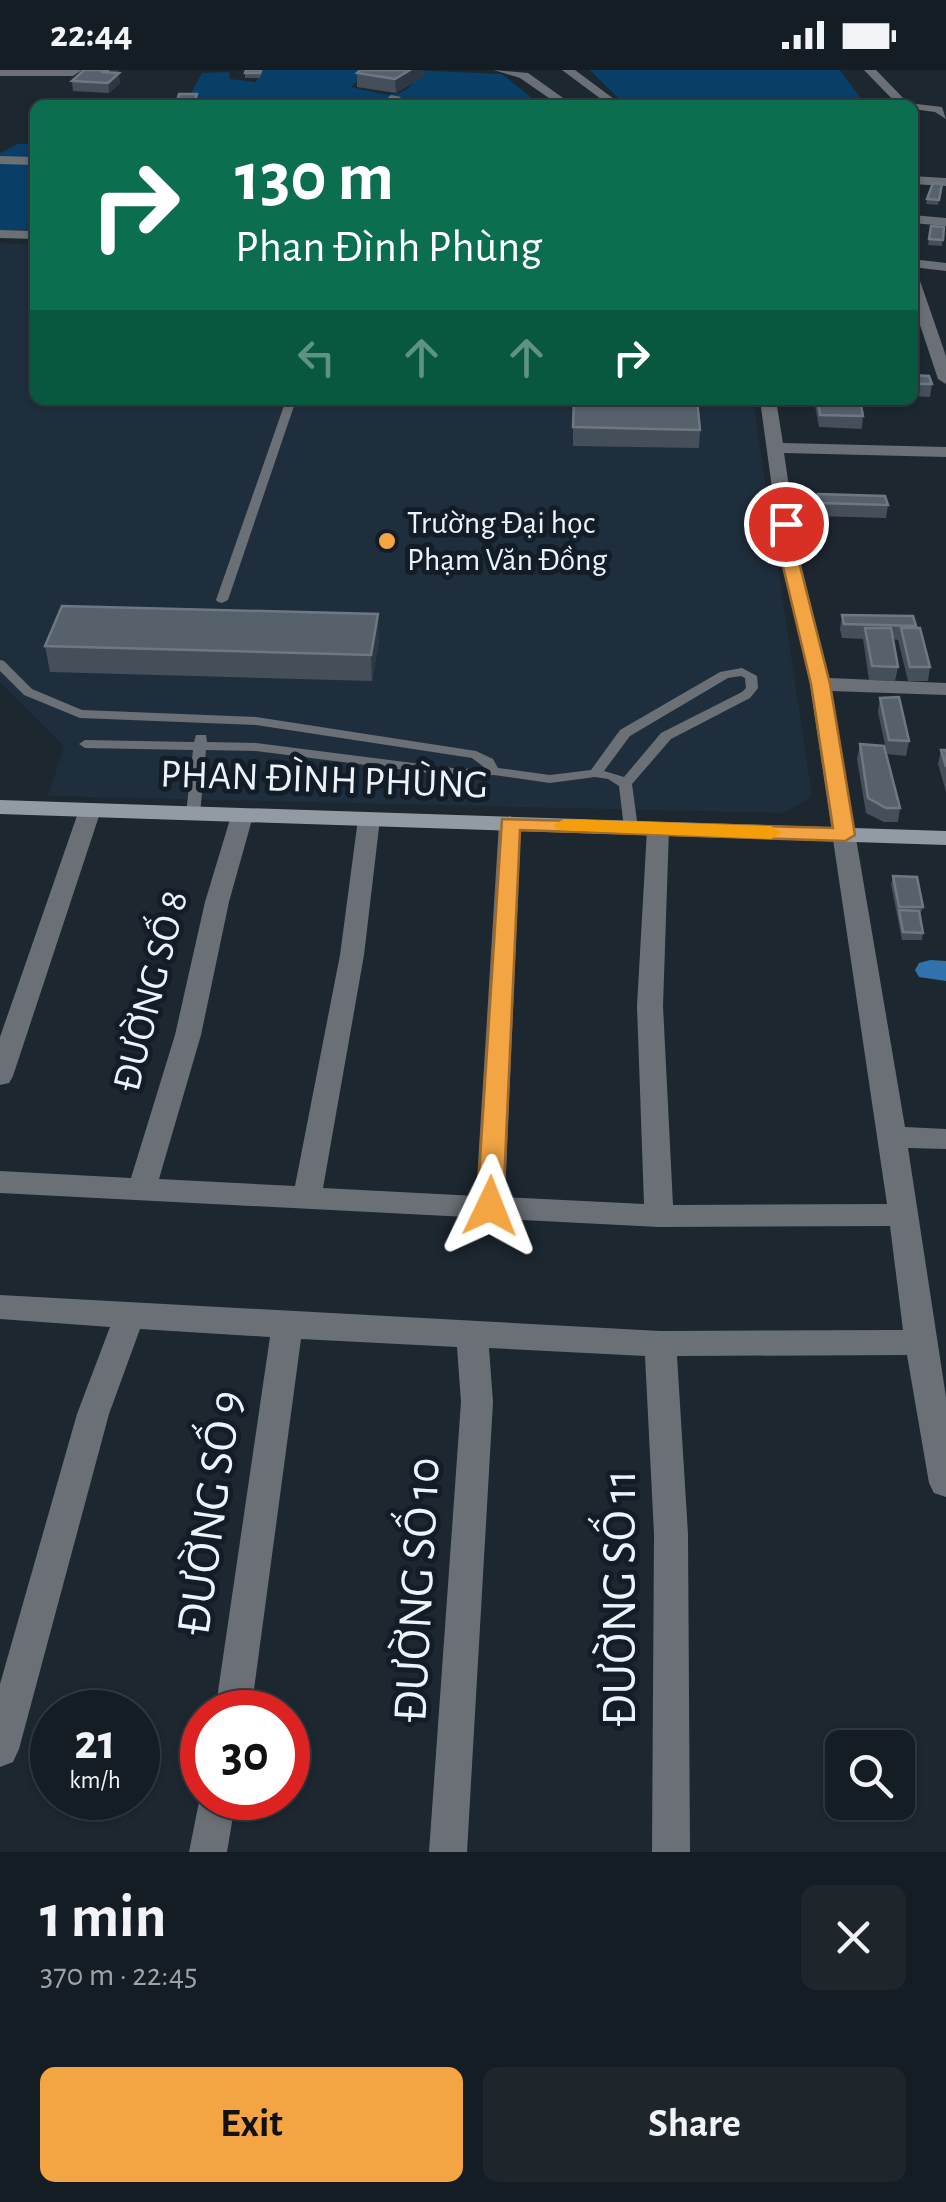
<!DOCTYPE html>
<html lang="en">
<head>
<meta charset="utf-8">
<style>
	body { margin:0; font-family:"Alegreya Sans",sans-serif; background:#1e262c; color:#f1f3f6; height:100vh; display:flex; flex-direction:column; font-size:38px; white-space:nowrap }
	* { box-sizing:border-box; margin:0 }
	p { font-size:32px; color:#9da2a6 }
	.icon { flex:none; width:55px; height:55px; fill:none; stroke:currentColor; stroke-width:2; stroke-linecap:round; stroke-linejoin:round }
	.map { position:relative; height:1782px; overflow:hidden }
	.details { display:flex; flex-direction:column; background:#151d24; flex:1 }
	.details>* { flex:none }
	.guide { position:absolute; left:30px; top:30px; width:888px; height:305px; border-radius:15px; box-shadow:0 2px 8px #0004,0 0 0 2px #343b41; background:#0b6e4f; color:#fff; overflow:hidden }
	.fabs { position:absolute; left:825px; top:1660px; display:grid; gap:20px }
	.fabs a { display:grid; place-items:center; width:90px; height:90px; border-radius:15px; background:#151d24; box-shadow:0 2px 8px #0004,0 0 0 2px #343b41; font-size:50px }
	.speed { position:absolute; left:30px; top:1620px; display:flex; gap:20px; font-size:50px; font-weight:700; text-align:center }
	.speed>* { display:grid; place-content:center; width:130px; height:130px; border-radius:50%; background:#151d24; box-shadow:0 2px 8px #0004,0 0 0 2px #343b41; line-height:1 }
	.speed small { font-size:25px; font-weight:400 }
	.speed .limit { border:15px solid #d22; background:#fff; color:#111 }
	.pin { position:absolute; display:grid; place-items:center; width:85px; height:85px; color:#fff; margin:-42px; border:5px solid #fff; border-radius:50%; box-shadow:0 2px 10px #0007 }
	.me { position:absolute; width:110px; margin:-55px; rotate:2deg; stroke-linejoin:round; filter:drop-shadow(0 0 8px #0008) }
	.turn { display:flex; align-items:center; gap:35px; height:210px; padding:0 40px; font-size:45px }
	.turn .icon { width:130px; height:130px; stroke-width:2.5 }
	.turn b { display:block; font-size:70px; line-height:85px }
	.lanes { display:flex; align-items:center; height:95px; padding:0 40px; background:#0003; justify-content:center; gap:50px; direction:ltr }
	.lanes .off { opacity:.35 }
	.round { display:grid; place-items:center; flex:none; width:105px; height:105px; border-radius:15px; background:#1e262c }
	.head { display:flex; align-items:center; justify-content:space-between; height:170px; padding:0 40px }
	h1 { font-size:60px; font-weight:700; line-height:75px }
	.action { display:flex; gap:20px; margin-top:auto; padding:20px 40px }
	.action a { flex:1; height:115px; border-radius:15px; background:#f3a443; color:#111; font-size:40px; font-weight:700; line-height:115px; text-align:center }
	.action a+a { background:#1e262c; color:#f1f3f6 }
	.status { display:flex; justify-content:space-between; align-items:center; height:70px; padding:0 50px; background:#151d24; direction:ltr }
	.status svg { height:28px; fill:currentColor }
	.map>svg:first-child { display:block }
</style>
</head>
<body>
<div class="status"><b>22:44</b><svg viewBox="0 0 49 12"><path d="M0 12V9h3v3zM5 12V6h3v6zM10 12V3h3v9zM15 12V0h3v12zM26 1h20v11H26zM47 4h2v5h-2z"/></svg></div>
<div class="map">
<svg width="946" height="1782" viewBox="0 0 946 1782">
	<rect width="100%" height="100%" fill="#1c2730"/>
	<polygon fill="#1f2e3d" points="0,173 35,174 35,330 753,330 812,726 784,743 48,726 64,676 0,612"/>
	<g fill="#093e67">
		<path d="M 262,0 L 370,0 L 351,17 C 371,20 399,35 414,11 L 407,0 L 502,4 L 541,35 L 185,35 L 202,3 L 229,2 L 230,9 L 256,12 Z"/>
		<polygon points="590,0 840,0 865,34 625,35"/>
		<polygon points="18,74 35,74 35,160 0,160 0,83"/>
	</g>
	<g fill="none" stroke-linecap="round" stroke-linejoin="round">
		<polygon fill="#2f72ac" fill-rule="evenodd" points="930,890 946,891 946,911 919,907 915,900 919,893"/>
		<g fill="#6b7076" fill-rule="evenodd">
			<polygon points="286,330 296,330 228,530 222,533 218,532 216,530"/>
			<path d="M 0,590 L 4,591 L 32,619 L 82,640 L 256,647 L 476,681 L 493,689 L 498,698 L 550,705 L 591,700 L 620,660 L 720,602 L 742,598 L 757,606 L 758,618 L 750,628 L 671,669 L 632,714 L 638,758 L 631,762 L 624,758 L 619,716 L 608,709 L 595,707 L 550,713 L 494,705 L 460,707 L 256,681 L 206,680 L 200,744 L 193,748 L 186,744 L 193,680 L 85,678 L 79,674 L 85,670 L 194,672 L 196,665 L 206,665 L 207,672 L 256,673 L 460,699 L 485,698 L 472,688 L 256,655 L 80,648 L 24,625 L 0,601 ZM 741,606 L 745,608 L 746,618 L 742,622 L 661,663 L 624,707 L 604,701 L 630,666 L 728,608 Z"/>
		</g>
		<g fill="#6b7076" fill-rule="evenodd">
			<polygon points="0,0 82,0 73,6 0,6"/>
			<polygon points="494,0 528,3 573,35 559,35 520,8"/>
			<polygon points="562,0 575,0 622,35 609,35"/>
			<polygon points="864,0 876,0 908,33 942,37 946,49 935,42 912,39 912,35 898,35"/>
			<polygon points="391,25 401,27 393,35 380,35"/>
			<polygon points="0,86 35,87 35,95 0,94"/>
			<polygon points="912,106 946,108 946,116 912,114"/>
			<polygon points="912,145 946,148 946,156 912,153"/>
			<polygon points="0,160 35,161 35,169 0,168"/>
			<polygon points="912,189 946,193 946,201 912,197"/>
			<polygon points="912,204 919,208 946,286 946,314 938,309 912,231"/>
			<polygon points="760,330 776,330 783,373 946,377 946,387 784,383 800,491 829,608 946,613 946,625 831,621 905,1057 946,1059 946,1079 908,1078 946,1327 946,1427 934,1423 929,1413 907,1285 677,1286 688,1464 690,1782 652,1782 654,1464 645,1286 489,1278 493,1332 467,1782 429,1782 461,1332 457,1277 301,1269 251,1642 215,1642 270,1267 140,1259 109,1344 19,1679 13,1692 0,1697 0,1614 77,1344 110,1257 0,1249 0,1225 660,1261 903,1260 890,1156 659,1157 0,1123 0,1101 131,1108 175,965 205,832 231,746 242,739 253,746 229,832 201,965 159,1109 295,1116 340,885 358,749 369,742 380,749 364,885 323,1118 476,1126 499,753 510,746 521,753 505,1127 644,1134 637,936 647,759 658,752 669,759 663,936 673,1135 887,1134 810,614 782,491"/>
			<polygon points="90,733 101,740 13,1006 9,1013 0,1015 0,967 79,740"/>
			<polygon points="202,1717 202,1728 236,1728 227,1782 189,1782"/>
		</g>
		<polygon fill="#929ba4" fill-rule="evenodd" points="0,730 946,761 946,775 0,744"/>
	</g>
	<g fill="#454f5a">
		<polygon points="263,0 260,8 245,8 245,3"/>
		<polygon points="360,0 423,0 424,6 396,23 357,17 357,3"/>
		<polygon points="118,3 120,13 109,23 73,21 72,11"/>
		<polygon points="197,24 196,35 177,35 177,31"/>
		<polygon points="942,114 938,135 926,134 927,129"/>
		<polygon points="931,156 944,157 942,176 928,175"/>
		<polygon points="912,305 932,314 930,327 912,326"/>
		<polygon points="573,330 700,360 699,378 573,376"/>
		<polygon points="814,330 860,330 863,346 862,359 819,357"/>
		<polygon points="818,424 888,435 886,448 818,446 816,437"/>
		<polygon points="842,545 916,556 930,597 928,611 908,611 898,570 893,569 898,597 895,611 869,610 863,569 842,568 840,559"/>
		<polygon points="379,570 372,611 50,602 45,576"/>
		<polygon points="880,628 909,671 906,686 887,684 878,642"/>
		<polygon points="860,674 900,738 898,752 884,752 866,743 857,689"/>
		<polygon points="941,680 946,680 946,722 938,694"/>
		<polygon points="893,806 923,837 920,845 923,863 922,870 902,870 891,814"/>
	</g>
	<g fill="#2d3842">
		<polygon points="109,0 119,0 117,5 119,3 120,13 109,23 108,13 101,2"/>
		<polygon points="410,0 423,0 424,6 396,23 395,9"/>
		<polygon points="378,544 379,570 372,611 371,585"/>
	</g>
	<g fill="#57616b" stroke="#6e7882" stroke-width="2.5">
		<polygon points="84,0 109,0 101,2 119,3 108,13 72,11"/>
		<polygon points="246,0 261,0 260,3 245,3"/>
		<polygon points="360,0 410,0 395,9 357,3"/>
		<polygon points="179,24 197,24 195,31 177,31"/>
		<polygon points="933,113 942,114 939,130 927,129"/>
		<polygon points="931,156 944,157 943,170 929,169"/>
		<polygon points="912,305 929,306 932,314 912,314"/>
		<polygon points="574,330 697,330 700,360 573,357"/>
		<polygon points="818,330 860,330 863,346 820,345"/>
		<polygon points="818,424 885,426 888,435 820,433"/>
		<polygon points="62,536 378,544 371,585 45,576"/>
		<polygon points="842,545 913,546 916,556 844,554"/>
		<polygon points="865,558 891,558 898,597 872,596"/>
		<polygon points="901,558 920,558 930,597 910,597"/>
		<polygon points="899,627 909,671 889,670 880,628"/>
		<polygon points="860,674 884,676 900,738 886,738 868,728"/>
		<polygon points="941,680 946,680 946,697"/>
		<polygon points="893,806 917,807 923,837 899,837"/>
		<polygon points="899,840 919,841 923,863 903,862"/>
	</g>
	<polygon fill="#f3a443" stroke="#9e6b2c" stroke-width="2.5" points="786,449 794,454 799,492 830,614 855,765 845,771 520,760 503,1136 499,1143 481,1143 477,1136 502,749 833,758 811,614 782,492 777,454"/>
	<polygon fill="#f59e0b" points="564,749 771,756 781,763 771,769 557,760 554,755"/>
	<circle fill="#f3a443" stroke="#131d27" stroke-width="4" cx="387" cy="471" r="10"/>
	<g text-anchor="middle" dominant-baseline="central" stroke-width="10" stroke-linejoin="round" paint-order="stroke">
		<g font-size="32" fill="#edf3fa" stroke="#131d27" text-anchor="start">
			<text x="407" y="453">Trường Đại học<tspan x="407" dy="37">Phạm Văn Đồng</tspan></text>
		</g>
		<g font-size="40" fill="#edf3fa" stroke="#131d27">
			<text transform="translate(324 710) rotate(2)">PHAN ĐÌNH PHÙNG</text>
			<text transform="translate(151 921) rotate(-76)">ĐƯỜNG SỐ 8</text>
		</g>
		<g font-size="48" fill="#edf3fa" stroke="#131d27">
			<text transform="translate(211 1443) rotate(-82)">ĐƯỜNG SỐ 9</text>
			<text transform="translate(418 1520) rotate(-87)">ĐƯỜNG SỐ 10</text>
			<text transform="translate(621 1528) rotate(-90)">ĐƯỜNG SỐ 11</text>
		</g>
	</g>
</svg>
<div class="fabs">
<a><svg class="icon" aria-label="search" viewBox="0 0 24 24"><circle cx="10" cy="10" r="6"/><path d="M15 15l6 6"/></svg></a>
</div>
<div class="speed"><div>21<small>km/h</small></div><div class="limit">30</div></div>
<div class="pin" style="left:786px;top:454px;background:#d93025"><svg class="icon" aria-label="arrive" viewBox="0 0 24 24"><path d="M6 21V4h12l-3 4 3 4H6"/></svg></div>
<svg class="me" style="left:490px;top:1136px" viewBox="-20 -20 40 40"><path d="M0-17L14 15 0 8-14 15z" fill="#f3a443" stroke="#fff" stroke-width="4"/></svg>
<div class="guide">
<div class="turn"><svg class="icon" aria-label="right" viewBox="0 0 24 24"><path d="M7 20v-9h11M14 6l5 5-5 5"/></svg><div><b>130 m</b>Phan Đình Phùng</div></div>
<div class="lanes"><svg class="icon off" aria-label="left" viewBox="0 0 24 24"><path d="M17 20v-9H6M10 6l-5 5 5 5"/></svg><svg class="icon off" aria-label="ahead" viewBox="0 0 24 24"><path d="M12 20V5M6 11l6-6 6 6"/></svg><svg class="icon off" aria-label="ahead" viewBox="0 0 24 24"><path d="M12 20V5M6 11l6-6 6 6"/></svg><svg class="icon" aria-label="right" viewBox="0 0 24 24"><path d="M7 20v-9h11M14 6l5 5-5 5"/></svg></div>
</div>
</div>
<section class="details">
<div class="head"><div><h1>1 min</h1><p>370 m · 22:45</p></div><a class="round"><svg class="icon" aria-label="close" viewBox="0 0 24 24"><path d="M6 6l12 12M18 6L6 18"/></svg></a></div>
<div class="action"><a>Exit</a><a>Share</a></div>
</section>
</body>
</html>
